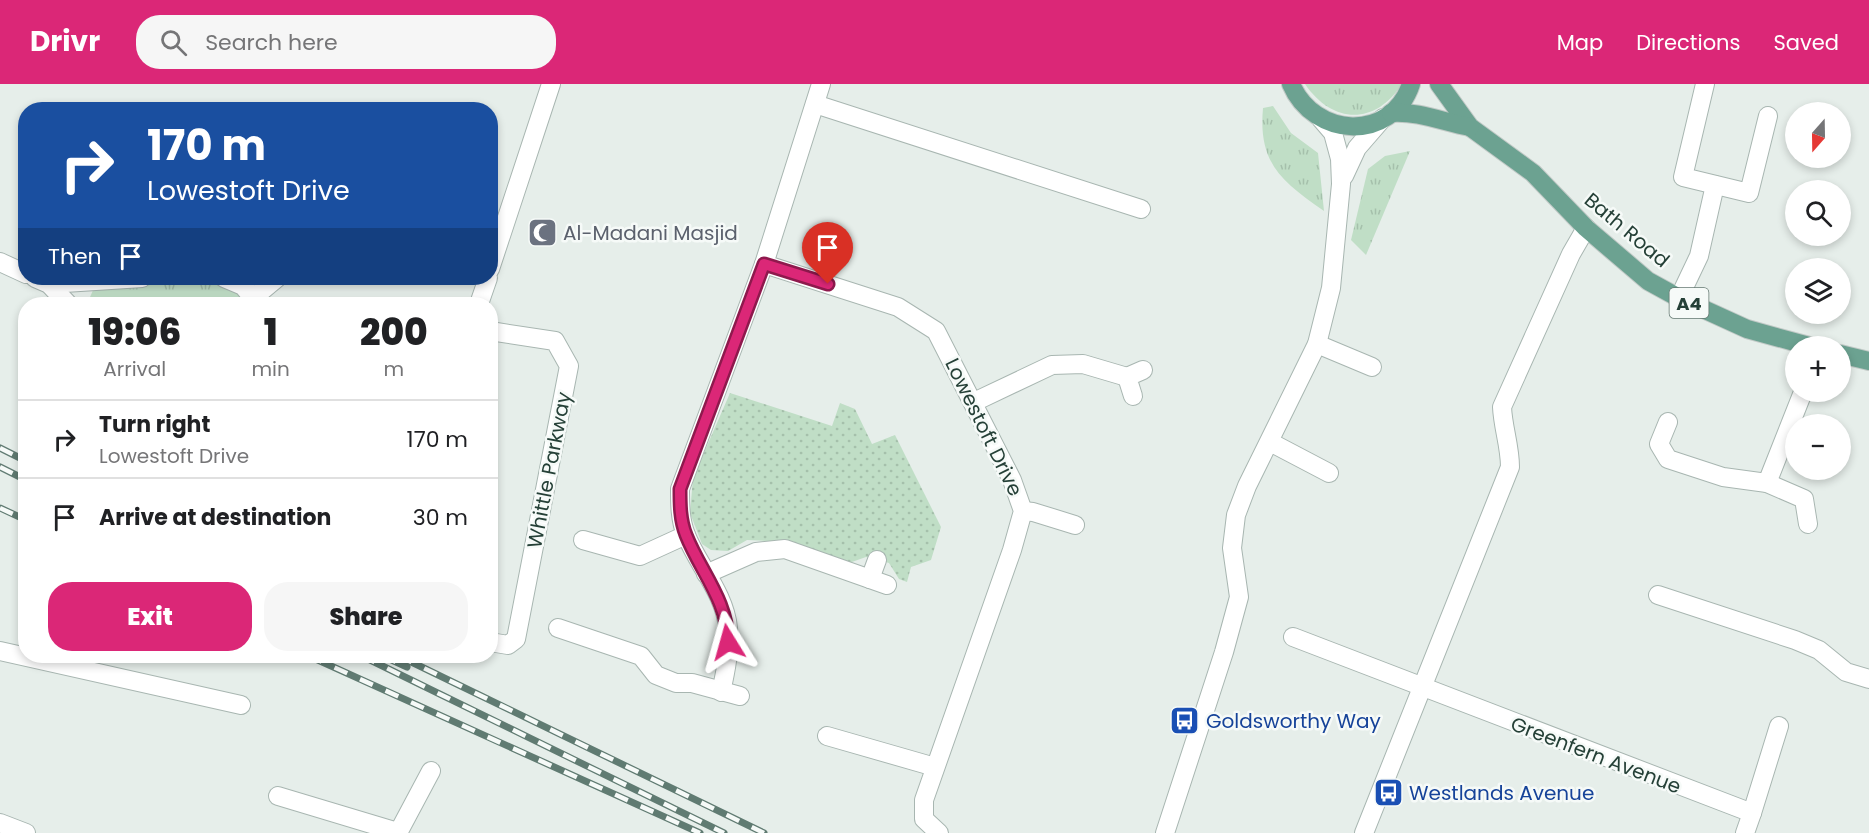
<!DOCTYPE html>
<html lang="en">
<head>
<meta charset="utf-8">
<style>
	body { margin:0; font-family:Poppins,sans-serif; background:#f6f6f6; color:#202124; height:100vh; display:flex; flex-direction:column; font-size:22px; white-space:nowrap }
	* { box-sizing:border-box; margin:0 }
	p { font-size:20px; color:#757577 }
	.icon { flex:none; width:33px; height:33px; fill:none; stroke:currentColor; stroke-width:2; stroke-linecap:round; stroke-linejoin:round }
	.map { position:relative; flex:1; overflow:hidden }
	.side { position:absolute; left:18px; top:213px; width:480px; height:366px; display:flex; flex-direction:column; background:#fff; border-radius:24px; box-shadow:0 3px 9px #0003 }
	.side>* { flex:none }
	.hud { position:absolute; left:18px; top:18px; width:480px; height:183px; border-radius:24px; box-shadow:0 3px 9px #0003; background:#1a4fa0; color:#fff; overflow:hidden }
	.needle { width:39px; rotate:200deg }
	.tools { position:absolute; left:1785px; top:18px; display:grid; gap:12px }
	.tools a { display:grid; place-items:center; width:66px; height:66px; border-radius:50%; background:#fff; box-shadow:0 3px 9px #0003; font-size:30px }
	.pin { position:absolute; display:grid; place-items:center; width:51px; height:51px; color:#fff; margin:-62px -26px; border-radius:50% 50% 50% 0; rotate:-45deg; box-shadow:0 0 6px #0007 }
	.pin .icon { rotate:45deg }
	.me { position:absolute; width:66px; margin:-33px; rotate:352deg; stroke-linejoin:round; filter:drop-shadow(0 0 4px #0008) }
	.turn { display:flex; align-items:center; gap:21px; height:126px; padding:0 30px; font-size:27px }
	.turn .icon { width:78px; height:78px; stroke-width:2.5 }
	.turn b { display:block; font-size:42px; line-height:51px }
	.then { display:flex; align-items:center; height:57px; padding:0 30px; background:#0003; gap:12px; font-size:22px }
	.eta { display:flex; justify-content:space-evenly; align-items:center; height:102px; text-align:center }
	.eta b { font-size:36px; font-weight:800; line-height:42px }
	.primary-button { display:flex; gap:12px; margin-top:auto; padding:12px 30px }
	.primary-button a { flex:1; height:69px; border-radius:24px; background:#db2777; color:#fff; font-size:24px; font-weight:800; line-height:69px; text-align:center }
	.primary-button a+a { background:#f6f6f6; color:#202124 }
	ul { padding:0; list-style:none }
	li { display:flex; align-items:center; gap:18px; height:78px; padding:0 30px; border-top:2px solid #e0e0e0 }
	li div { flex:1 }
	li b { display:block; font-size:22px }
	li em { font-style:normal }
	header { display:flex; align-items:center; gap:36px; box-sizing:border-box; height:84px; padding:0 30px; background:#db2777; color:#fff }
	header strong { font-size:28px }
	nav { display:flex; gap:33px; margin-inline-start:auto; font-size:21px }
	.search { width:420px; height:54px; background:#f6f6f6; display:flex; align-items:center; gap:15px; box-sizing:border-box; padding:0 21px; border-radius:24px; color:#757577; font-size:22px }
	.map>svg:first-child { display:block }
</style>
</head>
<body>
<header>
<strong>Drivr</strong>
<div class="search"><svg class="icon" aria-label="search" viewBox="0 0 24 24"><circle cx="10" cy="10" r="6"/><path d="M15 15l6 6"/></svg>Search here</div>
<nav><a>Map</a><a>Directions</a><a>Saved</a></nav>
</header>
<div class="map">
<svg width="1869" height="749" viewBox="0 0 1869 749">
	<defs>
		<pattern id="grass-tufts" width="24" height="20" patternUnits="userSpaceOnUse" patternTransform="scale(1.5)"><rect width="24" height="20" fill="#c0dec6"/><path d="M3 7l-1-3M5 7V3M7 7l1-3M15 17l-1-3M17 17v-4M19 17l1-3" fill="none" stroke="#a5c0ab"/></pattern>
		<pattern id="park-dots" width="8" height="8" patternUnits="userSpaceOnUse" patternTransform="scale(1.5)"><rect width="8" height="8" fill="#c0dec6"/><path d="M2 2h.1M6 6h.1" fill="none" stroke="#a5c0ab" stroke-width="1.8" stroke-linecap="round"/></pattern>
	</defs>
	<rect width="100%" height="100%" fill="#e6eeea"/>
	<g fill="url(#grass-tufts)">
		<path d="M 1305,0 L 1402,0 C 1375,42 1332,40 1305,0 Z"/>
		<path d="M 1273,22 L 1291,49 L 1318,69 L 1324,127 C 1281,97 1258,79 1263,24 Z"/>
		<polygon points="1410,67 1366,171 1351,156 1368,85 1385,72"/>
		<polygon points="194,194 210,194 239,207 243,220 87,220 94,204"/>
	</g>
	<polygon fill="url(#park-dots)" points="730,309 832,342 840,319 855,325 872,360 895,351 941,443 931,476 911,483 907,498 899,495 889,479 866,473 849,479 788,458 747,456 728,467 711,466 702,460 690,429 693,394"/>
	<g fill="none" stroke-linecap="round" stroke-linejoin="round">
		<defs>
			<g id="street">
				<polyline points="1705,0 1683,93 1749,109 1768,32"/>
				<polyline points="815,20 1141,125"/>
				<polyline points="1344,92 1357,64 1383,34"/>
				<polyline points="0,178 26,190"/>
				<polyline points="764,180 898,223 936,247 1012,396 1023,427 1012,466 924,716 924,735 939,749"/>
				<polyline points="490,185 551,0"/>
				<polyline points="35,194 49,200 68,220"/>
				<polyline points="224,194 243,202 253,214 253,220"/>
				<polyline points="49,200 142,194"/>
				<polyline points="253,214 277,194"/>
				<polyline points="1679,214 1699,172 1715,101"/>
				<polyline points="479,220 488,194"/>
				<polyline points="490,247 555,257 569,282 516,555 508,561 490,558"/>
				<polyline points="1317,260 1372,283"/>
				<polyline points="1133,312 1127,293 1143,286"/>
				<polyline points="974,318 1052,281 1083,280 1127,293"/>
				<polyline points="1668,338 1659,360 1668,375 1723,393 1767,399 1804,415 1808,440"/>
				<polyline points="1270,358 1329,389"/>
				<polyline points="1767,399 1803,308"/>
				<polyline points="1023,427 1033,428 1075,441"/>
				<polyline points="583,456 640,472 686,451"/>
				<polyline points="706,490 756,468 785,465 887,501"/>
				<polyline points="870,495 877,476"/>
				<polyline points="1658,511 1795,556 1819,566 1846,588 1869,595"/>
				<polyline points="558,544 641,572 656,591 676,599 692,599 740,612"/>
				<polyline points="1293,553 1752,729 1745,749"/>
				<polyline points="0,567 241,621"/>
				<path d="M 721,608 C 726,586 730,566 728,544 C 725,510 698,481 686,451 C 680,436 680,420 680,405 L 764,180 L 821,0"/>
				<polyline points="827,652 935,683"/>
				<polyline points="278,712 398,748"/>
				<polyline points="1752,729 1779,642"/>
				<polyline points="0,739 26,749"/>
				<polyline points="398,749 431,687"/>
				<polyline points="1165,749 1224,568 1239,513 1232,464 1236,431 1247,402 1317,260 1331,204 1341,100 1340,75 1333,49 1321,35"/>
				<path d="M 1364,749 L 1510,383 C 1510,362 1503,344 1502,323 L 1571,170 L 1586,144"/>
			</g>
			<g id="primary">
				<path d="M 1291,0 C 1314,54 1391,59 1411,0"/>
				<polyline points="1439,0 1470,43 1533,89 1586,144 1648,197 1679,214 1747,245 1809,262"/>
				<path d="M 1391,29 C 1419,27 1443,38 1470,43"/>
				<polyline points="1840,270 1869,277"/>
			</g>
		</defs>
		<use href="#street" stroke="#a8b6b1" stroke-width="20"/>
		<use href="#primary" stroke="#c2cac7" stroke-width="20"/>
		<use href="#street" stroke="#fff" stroke-width="18"/>
		<use href="#primary" stroke="#6ca291" stroke-width="18"/>
		<defs>
			<g id="rail">
				<polyline points="0,364 26,377"/>
				<polyline points="0,383 26,396"/>
				<polyline points="0,424 26,436"/>
				<polyline points="309,572 700,749"/>
				<polyline points="362,572 724,749"/>
				<polyline points="383,572 407,583"/>
				<polyline points="399,572 764,749"/>
			</g>
		</defs>
		<use href="#rail" stroke="#607b72" stroke-width="7"/>
		<use href="#rail" stroke="#f6faf8" stroke-width="4.5" stroke-dasharray="14" stroke-linecap="butt"/>
	</g>
	<g fill="none" stroke-linecap="round" stroke-linejoin="round">
		<defs>
			<path id="route" d="M 728,558 C 728,517 700,487 686,451 C 680,436 680,420 680,405 L 764,180 L 828,200"/>
		</defs>
		<use href="#route" stroke="#8e194d" stroke-width="15"/>
		<use href="#route" stroke="#db2777" stroke-width="10"/>
	</g>
	<defs>
		<symbol id="mosque-square" viewBox="-11 -11 22 22"><rect x="-9" y="-9" width="18" height="18" rx="4" fill="#6b7280" stroke="#f6faf8"/><path d="M3.5-4.9A6 6 0 1 0 3.5 4.9A5 5 0 1 1 3.5-4.9Z" fill="#fff"/></symbol>
		<symbol id="bus-square" viewBox="-11 -11 22 22"><rect x="-9" y="-9" width="18" height="18" rx="4" fill="#1a4fb4" stroke="#f6faf8"/><path d="M-5-6H5V4H4V6H2V4H-2V6H-4V4H-5ZM-3.5-4V0h7V-4ZM-3.5 1.2v1.5H-2V1.2ZM2 1.2v1.5H3.5V1.2Z" fill="#fff"/></symbol>
	</defs>
	<g fill-rule="evenodd">
		<use href="#mosque-square" x="526" y="132" width="33" height="33"/>
		<use href="#bus-square" x="1168" y="620" width="33" height="33"/>
		<use href="#bus-square" x="1372" y="692" width="33" height="33"/>
	</g>
	<g text-anchor="middle" dominant-baseline="central" stroke-width="5" stroke-linejoin="round" paint-order="stroke">
		<rect fill="#f6faf8" stroke="#647871" stroke-width="1.5" x="1669.5" y="204" width="39" height="30" rx="4.5"/>
		<g font-size="18" font-weight="bold" fill="#254037">
			<text x="1689" y="219">A4</text>
		</g>
		<g font-size="20" fill="#254037" stroke="#f6faf8">
			<text transform="translate(1627 146) rotate(40)">Bath Road</text>
			<text transform="translate(984 343) rotate(64)">Lowestoft Drive</text>
			<text transform="translate(549 386) rotate(-79)">Whittle Parkway</text>
			<text transform="translate(1596 671) rotate(21)">Greenfern Avenue</text>
		</g>
		<g font-size="20" fill="#5b616d" stroke="#f6faf8" text-anchor="start">
			<text x="563" y="149">Al-Madani Masjid</text>
		</g>
		<g font-size="20" fill="#164399" stroke="#f6faf8" text-anchor="start">
			<text x="1206" y="637">Goldsworthy Way</text>
			<text x="1409" y="709">Westlands Avenue</text>
		</g>
	</g>
</svg>
<div class="tools">
<a><svg class="needle" viewBox="-14 -14 28 28"><path d="M0-13l5 13h-10z" fill="#e53935"/><path d="M0 13l5-13h-10z" fill="#757577"/></svg></a>
<a><svg class="icon" aria-label="search" viewBox="0 0 24 24"><circle cx="10" cy="10" r="6"/><path d="M15 15l6 6"/></svg></a>
<a><svg class="icon" aria-label="layers" viewBox="0 0 24 24"><path d="M12 4l9 5-9 5-9-5zM3 14l9 5 9-5"/></svg></a>
<a>+</a>
<a>−</a>
</div>
<div class="pin" style="left:828px;top:200px;background:#d93025"><svg class="icon" aria-label="arrive" viewBox="0 0 24 24"><path d="M6 21V4h12l-3 4 3 4H6"/></svg></div>
<svg class="me" style="left:728px;top:558px" viewBox="-20 -20 40 40"><path d="M0-17L14 15 0 8-14 15z" fill="#db2777" stroke="#fff" stroke-width="4"/></svg>
<div class="hud">
<div class="turn"><svg class="icon" aria-label="right" viewBox="0 0 24 24"><path d="M7 20v-9h11M14 6l5 5-5 5"/></svg><div><b>170 m</b>Lowestoft Drive</div></div>
<div class="then">Then<svg class="icon" aria-label="arrive" viewBox="0 0 24 24"><path d="M6 21V4h12l-3 4 3 4H6"/></svg></div>
</div>
<section class="side">
<div class="eta">
<div><b>19:06</b><p>Arrival</p></div>
<div><b>1</b><p>min</p></div>
<div><b>200</b><p>m</p></div>
</div>
<ul>
<li><svg class="icon" aria-label="right" viewBox="0 0 24 24"><path d="M7 20v-9h11M14 6l5 5-5 5"/></svg><div><b>Turn right</b><p>Lowestoft Drive</p></div><em>170 m</em></li>
<li><svg class="icon" aria-label="arrive" viewBox="0 0 24 24"><path d="M6 21V4h12l-3 4 3 4H6"/></svg><div><b>Arrive at destination</b></div><em>30 m</em></li>
</ul>
<div class="primary-button"><a>Exit</a><a>Share</a></div>
</section>
</div>
</body>
</html>
